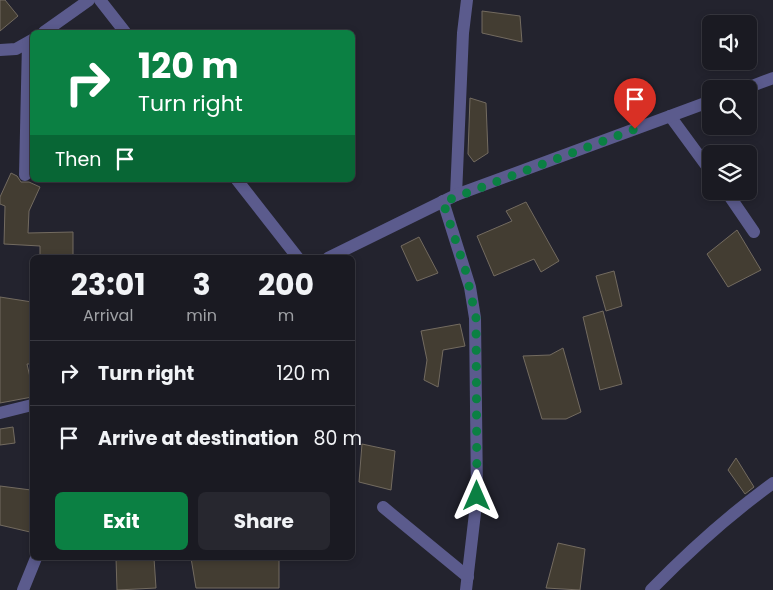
<!DOCTYPE html>
<html lang="en">
<head>
<meta charset="utf-8">
<style>
	body { margin:0; font-family:Poppins,sans-serif; background:#27272f; color:#f1f3f6; height:100vh; display:flex; flex-direction:column; font-size:19px; white-space:nowrap }
	* { box-sizing:border-box; margin:0 }
	p { font-size:16px; color:#9fa1a5 }
	.icon { flex:none; width:28px; height:28px; fill:none; stroke:currentColor; stroke-width:2; stroke-linecap:round; stroke-linejoin:round }
	.map { position:relative; flex:1; overflow:hidden }
	.drawer { position:absolute; left:30px; top:255px; width:325px; height:305px; display:flex; flex-direction:column; background:#1a1a22; border-radius:8px; box-shadow:0 2px 8px #0003,0 0 0 1px #383840 }
	.drawer>* { flex:none }
	.top-card { position:absolute; left:30px; top:30px; width:325px; height:152px; border-radius:8px; box-shadow:0 2px 8px #0003,0 0 0 1px #383840; background:#0b8043; color:#fff; overflow:hidden }
	.fabs { position:absolute; left:702px; top:15px; display:grid; gap:10px }
	.fabs a { display:grid; place-items:center; width:55px; height:55px; border-radius:8px; background:#1a1a22; box-shadow:0 2px 8px #0003,0 0 0 1px #383840; font-size:25px }
	.pin { position:absolute; display:grid; place-items:center; width:42px; height:42px; color:#fff; margin:-51px -21px; border-radius:50% 50% 50% 0; rotate:-45deg; box-shadow:0 0 5px #0007 }
	.pin .icon { rotate:45deg }
	.me { position:absolute; width:55px; margin:-28px; rotate:0deg; stroke-linejoin:round; filter:drop-shadow(0 0 4px #0008) }
	.turn { display:flex; align-items:center; gap:18px; height:105px; padding:0 25px; font-size:22px }
	.turn .icon { width:65px; height:65px; stroke-width:2.5 }
	.turn b { display:block; font-size:35px; line-height:42px }
	.then { display:flex; align-items:center; height:48px; padding:0 25px; background:#0003; gap:10px; font-size:19px }
	.eta { display:flex; justify-content:space-evenly; align-items:center; height:85px; text-align:center }
	.eta b { font-size:30px; font-weight:700; line-height:35px }
	.button { display:flex; gap:10px; margin-top:auto; padding:10px 25px }
	.button a { flex:1; height:58px; border-radius:8px; background:#0b8043; color:#fff; font-size:20px; font-weight:700; line-height:58px; text-align:center }
	.button a+a { background:#27272f; color:#f1f3f6 }
	ul { padding:0; list-style:none }
	li { display:flex; align-items:center; gap:15px; height:65px; padding:0 25px; border-top:1px solid #383840 }
	li div { flex:1 }
	li b { display:block; font-size:19px }
	li em { font-style:normal }
	.map>svg:first-child { display:block }
</style>
</head>
<body>
<div class="map">
<svg width="773" height="590" viewBox="0 0 773 590">
	<rect width="100%" height="100%" fill="#23232e"/>
	<g fill="#433d32" stroke="#736b60">
		<polygon points="0,0 5,0 18,16 0,31"/>
		<polygon points="482,11 520,16 522,42 482,33"/>
		<polygon points="470,98 486,103 488,153 474,162 468,154"/>
		<polygon points="11,173 17,176 21,182 29,182 40,187 29,211 28,233 73,232 73,258 40,258 40,246 4,244 5,206 0,204 0,197"/>
		<polygon points="526,202 559,261 541,272 534,259 494,276 477,236 512,221 506,211"/>
		<polygon points="737,230 761,270 728,287 707,254"/>
		<polygon points="419,237 438,273 417,281 401,246"/>
		<polygon points="614,271 622,306 606,311 596,276"/>
		<polygon points="0,297 32,302 32,364 27,364 32,386 32,397 0,403"/>
		<polygon points="603,311 622,384 600,390 583,317"/>
		<polygon points="460,324 465,346 443,350 438,387 424,380 427,360 421,331"/>
		<polygon points="563,348 581,412 566,419 542,419 523,356 550,355"/>
		<polygon points="13,427 15,443 0,445 0,429"/>
		<polygon points="362,444 395,451 391,490 359,482"/>
		<polygon points="736,458 754,487 745,494 728,470"/>
		<polygon points="0,486 31,490 30,532 0,525"/>
		<polygon points="558,543 585,549 580,590 546,588"/>
		<polygon points="116,558 154,558 156,588 117,590"/>
		<polygon points="191,558 279,558 279,588 196,588"/>
	</g>
	<g fill="none" stroke-linecap="round" stroke-linejoin="round">
		<g stroke="#5b5b8d" stroke-width="12">
			<polyline points="100,0 125,32"/>
			<polyline points="44,32 89,0"/>
			<polyline points="0,50 16,49 32,40"/>
			<polyline points="744,89 773,78"/>
			<polyline points="670,116 711,172"/>
			<polyline points="25,175 28,43"/>
			<polyline points="237,180 298,258"/>
			<polyline points="726,191 754,232"/>
			<polyline points="456,195 463,33 467,0"/>
			<polyline points="443,201 470,287 475,318 477,496 466,590"/>
			<polyline points="328,258 456,195 711,101"/>
			<polyline points="0,413 32,405"/>
			<polyline points="383,507 468,577"/>
			<polyline points="23,590 36,558"/>
			<path d="M 651,590 C 689,551 729,515 773,483"/>
		</g>
	</g>
	<g fill="none" stroke-linecap="round" stroke-linejoin="round">
		<polyline stroke="#0b8043" stroke-width="9" stroke-dasharray="0 16.2" points="477,496 476,318 466,272 443,202 635,129"/>
	</g>
</svg>
<div class="fabs">
<a><svg class="icon" aria-label="sound" viewBox="0 0 24 24"><path d="M4 9h4l5-4v14l-5-4H4zM17 9q2 3 0 6"/></svg></a>
<a><svg class="icon" aria-label="search" viewBox="0 0 24 24"><circle cx="10" cy="10" r="6"/><path d="M15 15l6 6"/></svg></a>
<a><svg class="icon" aria-label="layers" viewBox="0 0 24 24"><path d="M12 4l9 5-9 5-9-5zM3 14l9 5 9-5"/></svg></a>
</div>
<div class="pin" style="left:635px;top:129px;background:#d93025"><svg class="icon" aria-label="arrive" viewBox="0 0 24 24"><path d="M6 21V4h12l-3 4 3 4H6"/></svg></div>
<svg class="me" style="left:477px;top:496px" viewBox="-20 -20 40 40"><path d="M0-17L14 15 0 8-14 15z" fill="#0b8043" stroke="#fff" stroke-width="4"/></svg>
<div class="top-card">
<div class="turn"><svg class="icon" aria-label="right" viewBox="0 0 24 24"><path d="M7 20v-9h11M14 6l5 5-5 5"/></svg><div><b>120 m</b>Turn right</div></div>
<div class="then">Then<svg class="icon" aria-label="arrive" viewBox="0 0 24 24"><path d="M6 21V4h12l-3 4 3 4H6"/></svg></div>
</div>
<section class="drawer">
<div class="eta">
<div><b>23:01</b><p>Arrival</p></div>
<div><b>3</b><p>min</p></div>
<div><b>200</b><p>m</p></div>
</div>
<ul>
<li><svg class="icon" aria-label="right" viewBox="0 0 24 24"><path d="M7 20v-9h11M14 6l5 5-5 5"/></svg><div><b>Turn right</b></div><em>120 m</em></li>
<li><svg class="icon" aria-label="arrive" viewBox="0 0 24 24"><path d="M6 21V4h12l-3 4 3 4H6"/></svg><div><b>Arrive at destination</b></div><em>80 m</em></li>
</ul>
<div class="button"><a>Exit</a><a>Share</a></div>
</section>
</div>
</body>
</html>
